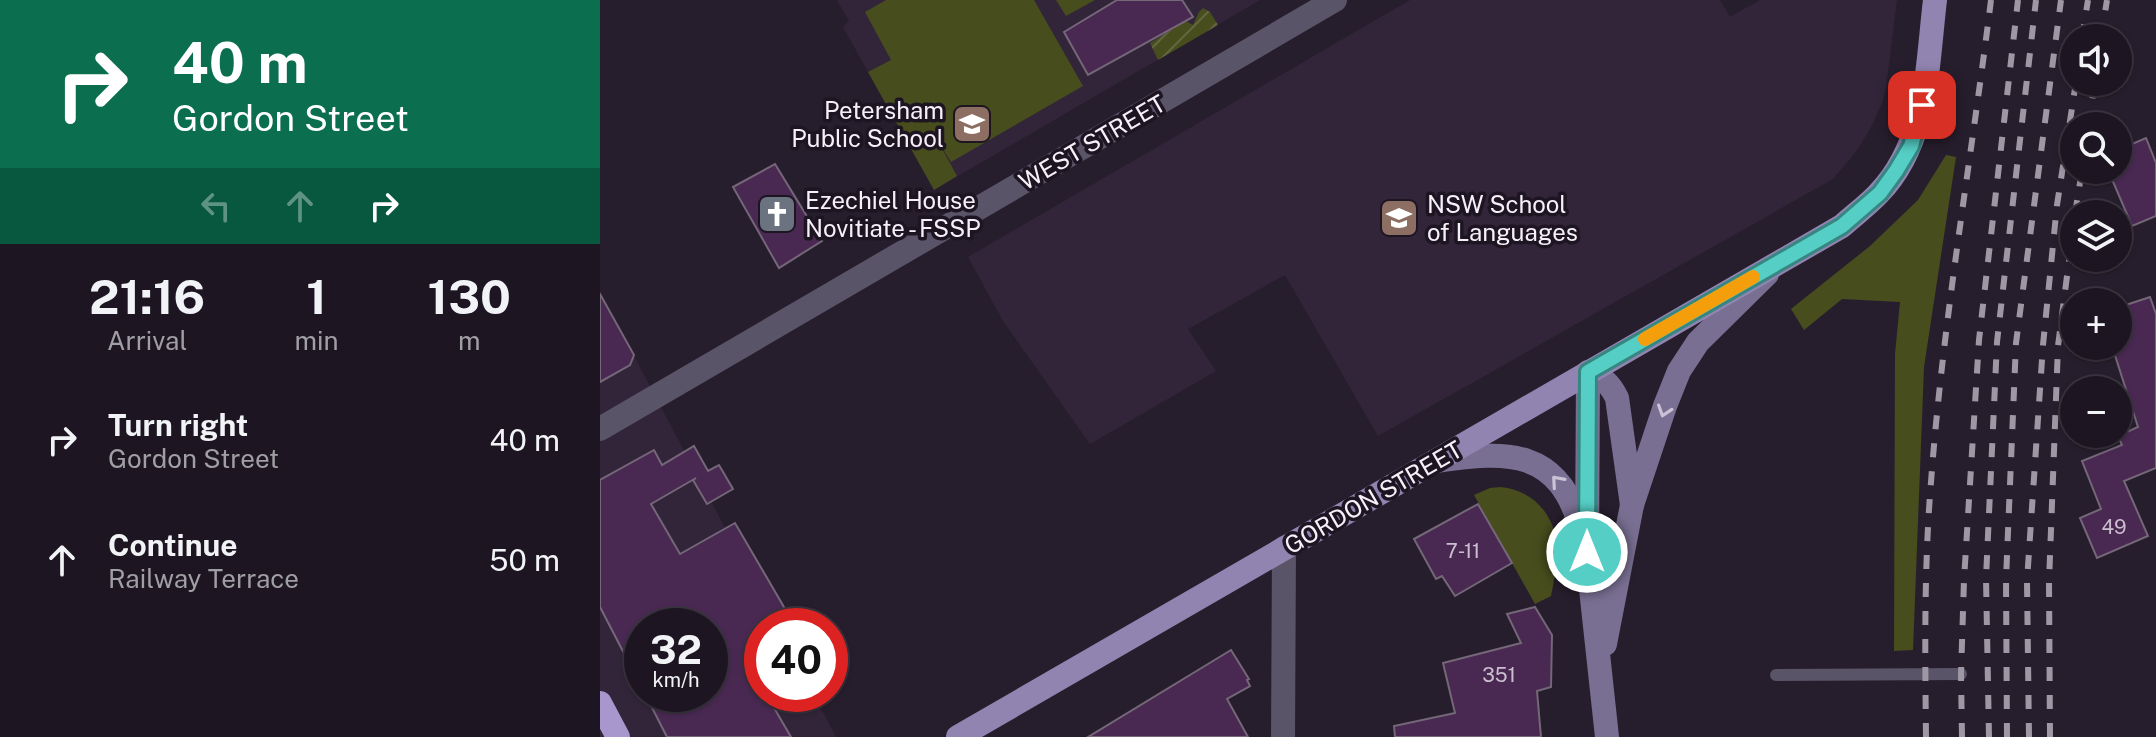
<!DOCTYPE html>
<html lang="en">
<head>
<meta charset="utf-8">
<style>
	body { margin:0; font-family:"Public Sans",sans-serif; background:#2a232f; color:#f1f3f6; height:100vh; display:flex; flex-direction:column; font-size:30px; white-space:nowrap }
	* { box-sizing:border-box; margin:0 }
	p { font-size:26px; color:#a09fa5 }
	.icon { flex:none; width:44px; height:44px; fill:none; stroke:currentColor; stroke-width:2; stroke-linecap:round; stroke-linejoin:round }
	.map { position:relative; flex:1; overflow:hidden }
	.details { display:flex; flex-direction:column; background:#1d1622; width:600px }
	.details>* { flex:none }
	.top-card { background:#0b6e4f; color:#fff; overflow:hidden }
	.fabs { position:absolute; left:1460px; top:24px; display:grid; gap:16px }
	.fabs a { display:grid; place-items:center; width:72px; height:72px; border-radius:50%; background:#1d1622; box-shadow:0 2px 6px #0004,0 0 0 2px #3b3540; font-size:40px }
	.speed { position:absolute; left:24px; top:608px; display:flex; gap:16px; font-size:40px; font-weight:700; text-align:center }
	.speed>* { display:grid; place-content:center; width:104px; height:104px; border-radius:50%; background:#1d1622; box-shadow:0 2px 6px #0004,0 0 0 2px #3b3540; line-height:1 }
	.speed small { font-size:20px; font-weight:400 }
	.speed .limit { border:12px solid #d22; background:#fff; color:#111 }
	.pin { position:absolute; display:grid; place-items:center; width:68px; height:68px; color:#fff; margin:-34px; border-radius:16px; box-shadow:0 4px 12px #0006 }
	.me { position:absolute; width:88px; margin:-44px; rotate:0deg; stroke-linejoin:round; filter:drop-shadow(0 0 6px #0008) }
	.turn { display:flex; align-items:center; gap:28px; height:168px; padding:0 40px; font-size:36px }
	.turn .icon { width:104px; height:104px; stroke-width:2.5 }
	.turn b { display:block; font-size:56px; line-height:68px }
	.lanes { display:flex; align-items:center; height:76px; padding:0 40px; background:#0003; justify-content:center; gap:40px; direction:ltr }
	.lanes .off { opacity:.35 }
	.eta { display:flex; justify-content:space-evenly; align-items:center; height:136px; text-align:center }
	.eta b { font-size:48px; font-weight:700; line-height:56px }
	ul { padding:0; list-style:none }
	li { display:flex; align-items:center; gap:24px; height:120px; padding:0 40px }
	li div { flex:1 }
	li b { display:block; font-size:30px }
	li em { font-style:normal }
	main { display:flex; flex:1; min-height:0 }
	.map>svg:first-child { display:block }
</style>
</head>
<body>
<main>
<section class="details">
<div class="top-card">
<div class="turn"><svg class="icon" aria-label="right" viewBox="0 0 24 24"><path d="M7 20v-9h11M14 6l5 5-5 5"/></svg><div><b>40 m</b>Gordon Street</div></div>
<div class="lanes"><svg class="icon off" aria-label="left" viewBox="0 0 24 24"><path d="M17 20v-9H6M10 6l-5 5 5 5"/></svg><svg class="icon off" aria-label="ahead" viewBox="0 0 24 24"><path d="M12 20V5M6 11l6-6 6 6"/></svg><svg class="icon" aria-label="right" viewBox="0 0 24 24"><path d="M7 20v-9h11M14 6l5 5-5 5"/></svg></div>
</div>
<div class="eta">
<div><b>21:16</b><p>Arrival</p></div>
<div><b>1</b><p>min</p></div>
<div><b>130</b><p>m</p></div>
</div>
<ul>
<li><svg class="icon" aria-label="right" viewBox="0 0 24 24"><path d="M7 20v-9h11M14 6l5 5-5 5"/></svg><div><b>Turn right</b><p>Gordon Street</p></div><em>40 m</em></li>
<li><svg class="icon" aria-label="ahead" viewBox="0 0 24 24"><path d="M12 20V5M6 11l6-6 6 6"/></svg><div><b>Continue</b><p>Railway Terrace</p></div><em>50 m</em></li>
</ul>
</section>
<div class="map">
<svg width="1556" height="737" viewBox="0 0 1556 737">
	<defs>
		<pattern id="garden-furrows" width="10" height="10" patternUnits="userSpaceOnUse" patternTransform="scale(2)"><rect width="10" height="10" fill="#474d1d"/><path d="M-1 1l2-2M0 10L10 0M9 11l2-2" fill="none" stroke="#62673f"/></pattern>
	</defs>
	<rect width="100%" height="100%" fill="#271e2d"/>
	<g fill="#32253a" fill-rule="evenodd">
		<polygon points="237,0 660,0 334,190 243,27 249,21"/>
		<polygon points="810,0 1120,0 1130,17 1160,0 1297,0 1286,88 1283,101 1269,131 1255,153 1233,179 778,436 685,275 588,329 616,371 490,444 403,321 368,257"/>
		<path d="M 0,292 L 177,626 L 162,626 L 162,694 L 213,694 L 236,737 L 0,737 ZM 42,626 L 110,626 L 110,694 L 42,694 Z"/>
	</g>
	<g fill="#474d1d">
		<polygon points="286,0 434,0 483,86 351,162 338,141 357,176 334,190 268,72 291,60 265,12"/>
		<polygon points="456,0 495,0 466,16"/>
		<polygon points="1346,155 1356,157 1324,367 1313,650 1294,651 1295,354 1300,302 1242,299 1204,330 1191,309 1270,246 1318,200"/>
		<path d="M 901,487 C 934,490 958,518 957,552 C 957,566 954,581 951,596 L 935,604 L 874,495 L 890,488 Z"/>
	</g>
	<polygon fill="url(#garden-furrows)" points="603,8 610,12 618,25 558,60 550,43 586,21 593,25 599,12"/>
	<g fill="#492952" stroke="#746778" stroke-width="2">
		<polygon points="517,0 582,0 593,17 488,75 464,32"/>
		<polygon points="1546,138 1556,163 1556,216 1532,226 1508,170 1518,170 1518,150"/>
		<polygon points="175,164 222,241 179,268 133,187"/>
		<polygon points="0,294 34,355 30,365 0,382"/>
		<polygon points="1550,297 1556,314 1556,468 1524,481 1548,536 1497,558 1480,518 1501,509 1482,461 1522,445 1518,436 1538,427 1512,346 1518,346 1518,329 1532,325 1526,305"/>
		<polygon points="94,446 108,471 119,465 133,489 107,504 93,480 96,478 51,504 80,554 135,523 195,626 162,626 162,642 148,650 162,676 162,694 166,694 191,737 67,737 45,694 110,694 110,626 42,626 42,688 0,607 0,480 54,450 62,465"/>
		<polygon points="878,504 912,563 855,596 842,576 836,579 814,539"/>
		<polygon points="935,607 952,635 951,687 937,691 941,737 795,737 794,726 855,713 843,663 921,643 907,614"/>
		<polygon points="631,650 649,679 647,680 650,686 627,699 648,737 488,737"/>
	</g>
	<g fill="none" stroke-linecap="round" stroke-linejoin="round">
		<polyline stroke="#5a5469" stroke-width="12" points="1176,675 1361,674"/>
		<g stroke="#5a5469" stroke-width="24">
			<polyline points="0,429 735,0"/>
			<polyline points="683,737 684,548"/>
		</g>
		<g stroke="#796f92" stroke-width="24">
			<path d="M 837,461 C 908,450 960,449 981,530"/>
			<polyline points="1005,644 1032,505 1065,406 1079,371 1098,342 1167,274"/>
			<path d="M 1007,737 L 987,552 L 988,372 C 1004,378 1010,384 1017,398 L 1032,505"/>
		</g>
		<path stroke="#9184b1" stroke-width="24" d="M 358,737 L 1242,226 C 1254,215 1268,205 1279,193 C 1328,142 1327,66 1335,0"/>
		<polyline stroke="#a797cd" stroke-width="24" points="0,703 18,737"/>
		<g stroke="#9f98a4" stroke-width="6" stroke-dasharray="14 14" stroke-linecap="butt">
			<polyline points="1482,38 1488,0"/>
			<polyline points="1501,38 1507,0"/>
			<polyline points="1488,126 1495,82"/>
			<polyline points="1475,214 1482,170"/>
			<path d="M 1326,737 C 1325,652 1324,567 1331,482 C 1343,321 1371,161 1391,0"/>
			<polyline points="1362,737 1361,674 1364,580 1379,340 1418,0"/>
			<polyline points="1389,737 1386,578 1397,342 1436,0"/>
			<polyline points="1407,737 1406,579 1416,343 1461,0"/>
			<polyline points="1429,737 1427,581 1443,345 1457,205 1476,82"/>
			<polyline points="1450,737 1449,582 1458,346 1474,222"/>
		</g>
	</g>
	<defs><path id="oneway-chevron" d="M-2-3.5L2.5 0L-2 3.5" fill="none" stroke-width="1.6" stroke-linecap="round" stroke-linejoin="round" transform="scale(2)"/></defs>
	<g stroke="#cac3d6">
		<use href="#oneway-chevron" transform="translate(1064 411) rotate(108)"/>
		<use href="#oneway-chevron" transform="translate(957 481) rotate(-131)"/>
	</g>
	<g fill="none" stroke-linecap="round" stroke-linejoin="round">
		<defs>
			<polyline id="route" points="987,552 988,372 1242,226 1280,193 1296,171 1311,146 1322,105"/>
		</defs>
		<use href="#route" stroke="#378681" stroke-width="20"/>
		<use href="#route" stroke="#55cec6" stroke-width="14"/>
		<polyline stroke="#f59e0b" stroke-width="14" points="1045,339 1153,277"/>
	</g>
	<defs>
		<symbol id="school-square" viewBox="-11 -11 22 22"><rect x="-9" y="-9" width="18" height="18" rx="4" fill="#8d6e63" stroke="#1e1523"/><path d="M0-5L7-2L0 1L-7-2ZM-4 1L0 2.5L4 1V4Q0 6-4 4Z" fill="#fff"/></symbol>
		<symbol id="church-square" viewBox="-11 -11 22 22"><rect x="-9" y="-9" width="18" height="18" rx="4" fill="#6b7280" stroke="#1e1523"/><path d="M-1.2-6h2.4v3.5h3.3v2.4h-3.3V6h-2.4V-.1h-3.3v-2.4h3.3Z" fill="#fff"/></symbol>
	</defs>
	<g fill-rule="evenodd">
		<use href="#school-square" x="350" y="102" width="44" height="44"/>
		<use href="#church-square" x="155" y="192" width="44" height="44"/>
		<use href="#school-square" x="777" y="196" width="44" height="44"/>
	</g>
	<g text-anchor="middle" dominant-baseline="central" stroke-width="7" stroke-linejoin="round" paint-order="stroke">
		<g font-size="20" fill="#cbbed0">
			<text x="1514" y="527">49</text>
			<text x="863" y="551">7-11</text>
			<text x="899" y="675">351</text>
		</g>
		<g font-size="24" fill="#f6f0fa" stroke="#1e1523" text-anchor="start">
			<text x="344" y="110" text-anchor="end">Petersham<tspan x="344" dy="28">Public School</tspan></text>
			<text x="205" y="200">Ezechiel House<tspan x="205" dy="28">Novitiate - FSSP</tspan></text>
			<text x="827" y="204">NSW School<tspan x="827" dy="28">of Languages</tspan></text>
		</g>
		<g font-size="24" fill="#f6f0fa" stroke="#1e1523">
			<text transform="translate(492 142) rotate(-30)">WEST STREET</text>
			<text transform="translate(773 497) rotate(-30)">GORDON STREET</text>
		</g>
	</g>
</svg>
<div class="fabs">
<a><svg class="icon" aria-label="sound" viewBox="0 0 24 24"><path d="M4 9h4l5-4v14l-5-4H4zM17 9q2 3 0 6"/></svg></a>
<a><svg class="icon" aria-label="search" viewBox="0 0 24 24"><circle cx="10" cy="10" r="6"/><path d="M15 15l6 6"/></svg></a>
<a><svg class="icon" aria-label="layers" viewBox="0 0 24 24"><path d="M12 4l9 5-9 5-9-5zM3 14l9 5 9-5"/></svg></a>
<a>+</a>
<a>−</a>
</div>
<div class="speed"><div>32<small>km/h</small></div><div class="limit">40</div></div>
<div class="pin" style="left:1322px;top:105px;background:#d93025"><svg class="icon" aria-label="arrive" viewBox="0 0 24 24"><path d="M6 21V4h12l-3 4 3 4H6"/></svg></div>
<svg class="me" style="left:987px;top:552px" viewBox="-20 -20 40 40"><circle r="17" fill="#55cec6" stroke="#fff" stroke-width="3"/><path d="M0-11L8 9 0 5-8 9z" fill="#fff"/></svg>
</div>
</main>
</body>
</html>
